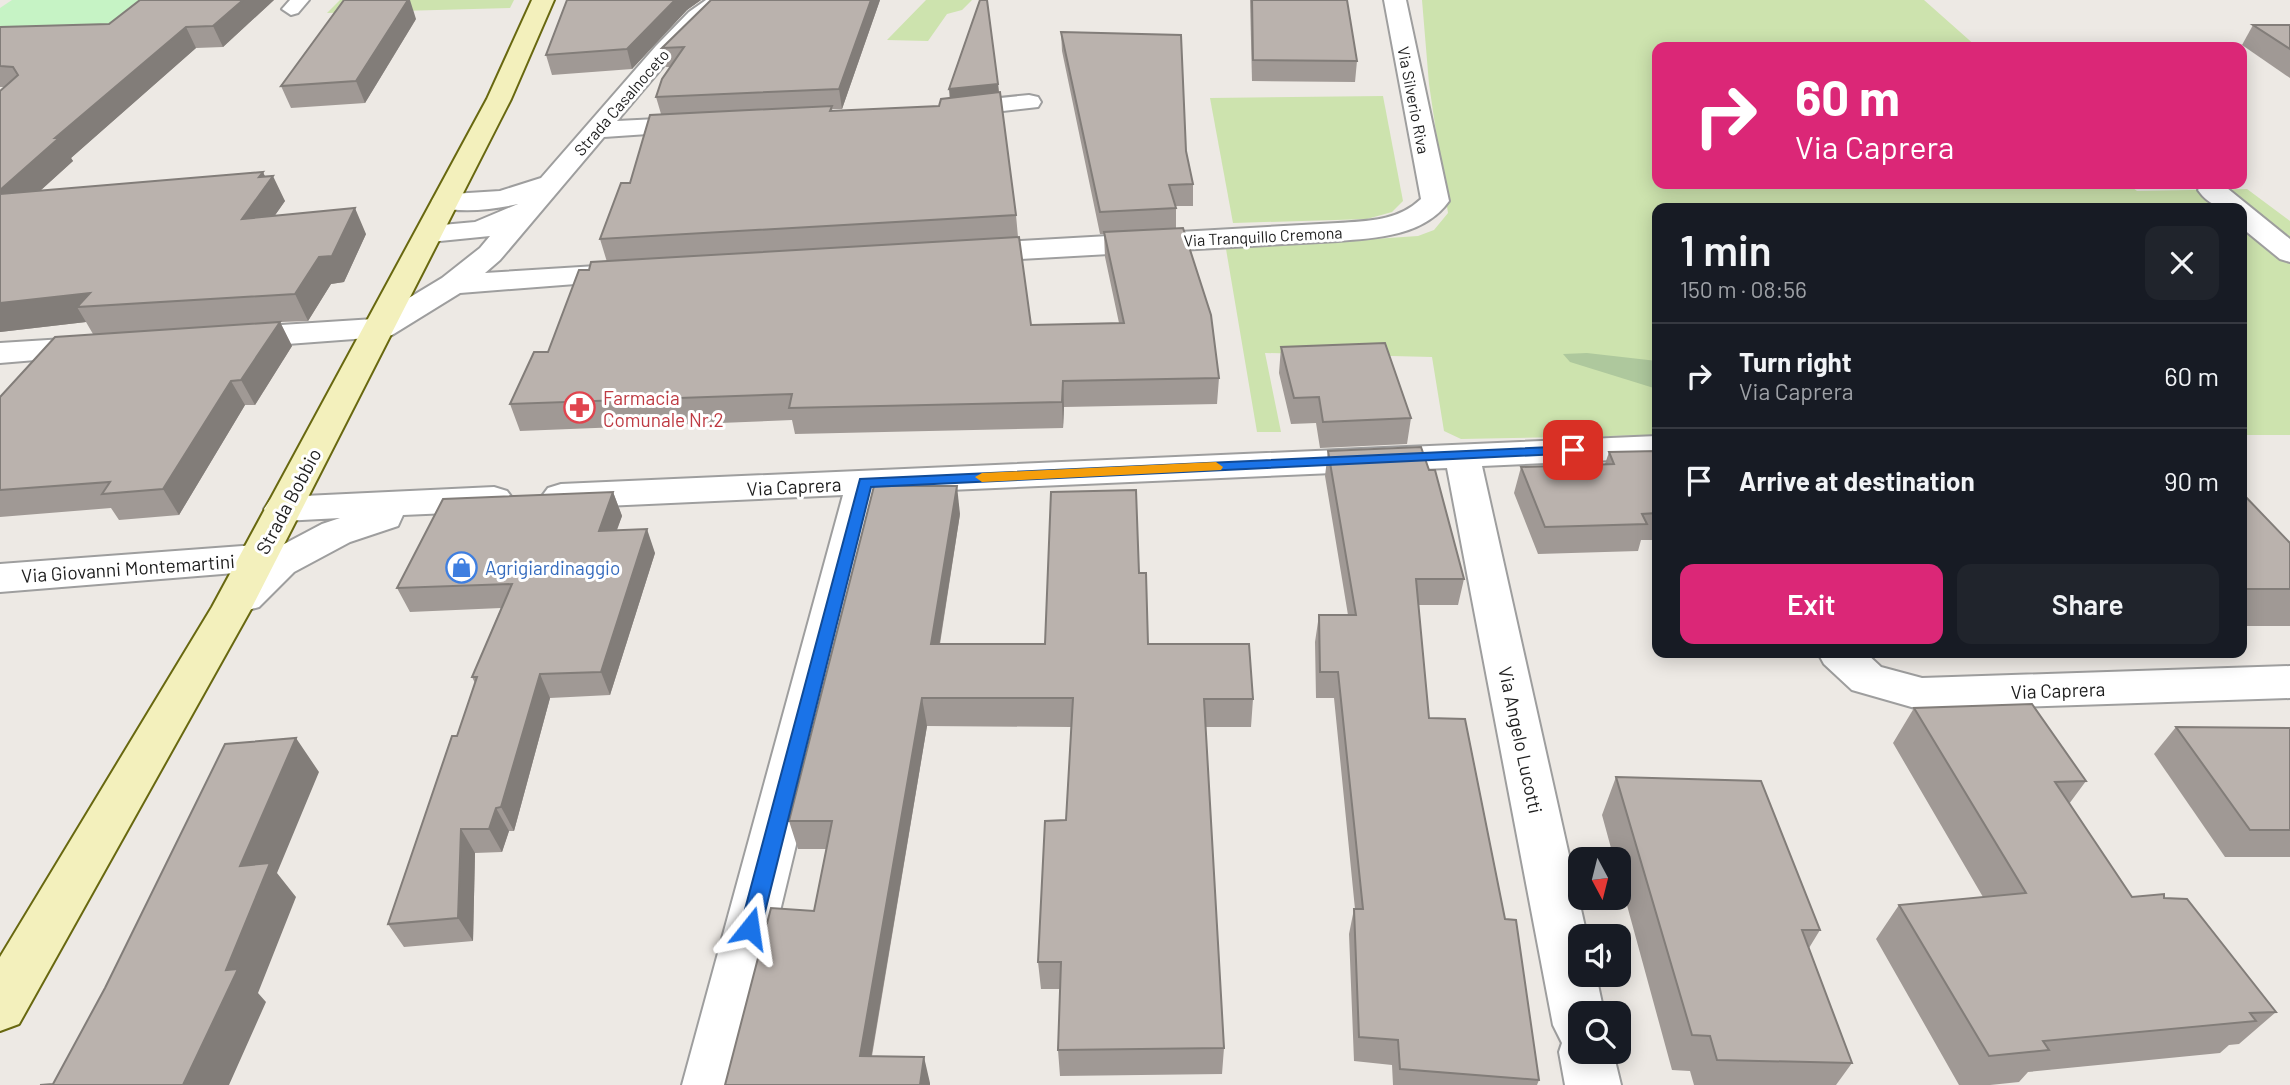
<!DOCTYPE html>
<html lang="en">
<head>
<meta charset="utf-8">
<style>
	body { margin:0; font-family:Barlow,sans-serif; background:#20242c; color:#f1f3f6; height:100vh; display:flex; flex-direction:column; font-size:26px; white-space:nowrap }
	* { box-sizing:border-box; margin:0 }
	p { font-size:23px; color:#9ea1a6 }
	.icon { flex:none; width:38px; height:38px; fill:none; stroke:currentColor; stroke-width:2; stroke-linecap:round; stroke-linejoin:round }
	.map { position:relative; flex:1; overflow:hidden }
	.details { position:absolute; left:1652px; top:203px; width:595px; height:455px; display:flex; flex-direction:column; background:#171b24; border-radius:14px; box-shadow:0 4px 18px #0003 }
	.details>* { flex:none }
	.guide { position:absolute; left:1652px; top:42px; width:595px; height:147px; border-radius:14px; box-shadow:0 4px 18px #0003; background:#db2777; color:#fff; overflow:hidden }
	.needle { width:46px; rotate:173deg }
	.fabs { position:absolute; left:1568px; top:847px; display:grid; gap:14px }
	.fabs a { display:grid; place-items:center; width:63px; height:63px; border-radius:14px; background:#171b24; box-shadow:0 4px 18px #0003; font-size:35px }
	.pin { position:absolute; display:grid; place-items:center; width:60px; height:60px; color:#fff; margin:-30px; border-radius:14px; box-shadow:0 4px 10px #0006 }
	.me { position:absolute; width:77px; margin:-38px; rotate:15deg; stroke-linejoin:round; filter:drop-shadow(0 0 5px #0008) }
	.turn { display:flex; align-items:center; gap:24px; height:147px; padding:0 28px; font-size:32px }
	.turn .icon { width:91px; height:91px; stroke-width:2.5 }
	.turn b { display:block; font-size:49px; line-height:60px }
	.round { display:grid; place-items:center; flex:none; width:74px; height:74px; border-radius:14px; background:#20242c }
	.head { display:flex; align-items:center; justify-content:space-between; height:119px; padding:0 28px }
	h1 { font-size:42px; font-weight:600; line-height:52px }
	.action { display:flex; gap:14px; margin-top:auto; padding:14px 28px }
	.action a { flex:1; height:80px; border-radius:14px; background:#db2777; color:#fff; font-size:28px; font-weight:600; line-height:80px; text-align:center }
	.action a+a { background:#20242c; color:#f1f3f6 }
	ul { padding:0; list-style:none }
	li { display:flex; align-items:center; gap:21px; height:105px; padding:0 28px; border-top:2px solid #363941 }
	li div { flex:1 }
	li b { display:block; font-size:26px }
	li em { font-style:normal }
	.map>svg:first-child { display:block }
</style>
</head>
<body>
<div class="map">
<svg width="2290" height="1085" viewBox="0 0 2290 1085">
	<rect width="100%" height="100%" fill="#ede9e4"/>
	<g fill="#cde3ae">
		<polygon points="340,0 514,0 510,8 327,13"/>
		<polygon points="926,0 972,0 962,10 947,14 928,41 887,40"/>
		<polygon points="1422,0 1924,0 1977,47 1657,47 1657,184 2128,184 2137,191 2247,189 2290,221 2290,435 2242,435 2242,208 1657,208 1657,435 1461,439 1444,431 1432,357 1265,353 1281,432 1257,432 1226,249 1418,236 1434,230 1448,213 1429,84"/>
		<polygon points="1383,96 1403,201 1392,212 1367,219 1233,223 1210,98"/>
	</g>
	<polygon fill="#aec89d" points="1587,353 1657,361 1657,389 1570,362 1563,354"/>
	<polygon fill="#c6f3c5" points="12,0 164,0 236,15 0,40 0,8"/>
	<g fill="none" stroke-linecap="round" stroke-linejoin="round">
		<defs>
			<polygon id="pedestrian" points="290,0 309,0 298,13 291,15 282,9"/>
			<g id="minor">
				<path d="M 706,0 L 731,0 L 705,22 L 672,56 L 617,121 L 698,117 L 707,120 L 711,125 L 707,130 L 604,137 L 500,260 L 485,273 L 629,264 L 640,267 L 644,273 L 640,279 L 460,293 L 392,335 L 381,337 L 233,348 L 222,345 L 217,338 L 222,331 L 233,328 L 374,319 L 442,278 L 480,248 L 490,236 L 430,242 L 420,239 L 416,233 L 420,227 L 475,222 L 518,204 C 492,210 462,213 436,207 L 432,201 L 436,195 L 500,191 L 541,178 L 656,46 L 689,12 Z"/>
				<path d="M 1384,0 L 1406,0 L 1449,201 C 1424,236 1377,238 1338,241 L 969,262 L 959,259 L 954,253 L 959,247 L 969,244 L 1338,223 C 1368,221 1398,221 1421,199 Z"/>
				<polygon points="1029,95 1038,97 1041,102 1038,107 951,117 942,115 939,110 942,105 951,103"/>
				<path d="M 2202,184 L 2222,184 L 2290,239 L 2290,262 L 2280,259 L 2242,228 L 2242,208 C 2222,208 2210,207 2198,190 Z"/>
				<polygon points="96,337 107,340 112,347 107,354 0,363 0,343"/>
				<polygon points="1657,436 1657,458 1482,466 1587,936 1580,936 1580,975 1596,975 1604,1013 1580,1013 1580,1052 1613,1052 1621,1085 1565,1085 1559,1052 1562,1043 1553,1025 1447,468 881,493 738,1085 682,1085 843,495 561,508 548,504 542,496 548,488 561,484"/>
				<polygon points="494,487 507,491 513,499 507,507 494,511 403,515 398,526 350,542 294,572 259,607 245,611 231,607 225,597 231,587 247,572 0,592 0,564 256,545 271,551 322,524 340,518 283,521 270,518 264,509 270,500 283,497"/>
				<polygon points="1818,653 1866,653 1881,667 1922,678 2290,666 2290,698 1922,710 1852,690 1824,664"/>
			</g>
			<polygon id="secondary" points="532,0 554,0 511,99 250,611 19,1024 0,1031 0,957 212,607 487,99"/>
		</defs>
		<use href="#pedestrian" stroke="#9e9e9e" stroke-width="4"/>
		<use href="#minor" stroke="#9e9e9e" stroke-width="4"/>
		<use href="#secondary" stroke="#686810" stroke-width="4"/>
		<use href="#pedestrian" fill="#fff" fill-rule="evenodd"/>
		<use href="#minor" fill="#fff" fill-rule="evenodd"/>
		<use href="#secondary" fill="#f3f0bc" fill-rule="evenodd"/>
	</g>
	<g fill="#a09995">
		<polygon points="140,0 274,0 223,47 196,48 71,158 73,161 40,191 263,172 265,177 285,201 275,215 366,234 344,282 331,284 308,321 280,322 292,346 255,405 245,405 179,515 119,520 111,508 0,517 0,397 93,334 86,322 0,332 4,87 0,87 0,27 109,24"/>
		<polygon points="567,0 701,0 687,10 632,69 552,75 546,55"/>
		<polygon points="711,0 880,0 842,109 832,109 833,111 939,106 950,98 998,84 1016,215 1018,237 1031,325 1119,323 1105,257 1104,234 1100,234 1062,51 1061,32 1186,151 1193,184 1193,206 1176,206 1176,228 1219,378 1217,404 1064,407 1063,428 795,434 792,420 520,431 510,404 548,352 589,270 607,262 600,239 630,183 661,114 656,97 670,67 666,67 662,48"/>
		<polygon points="1250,0 1347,0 1357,61 1355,82 1252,81"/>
		<polygon points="416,19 365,103 291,108 281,86"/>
		<polygon points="2253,25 2290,25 2290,78 2242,45"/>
		<polygon points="1281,347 1411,418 1407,444 1320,448 1316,423 1291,424 1279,373"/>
		<polygon points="1328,451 1464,579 1458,605 1418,605 1429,718 1505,919 1539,1080 1537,1085 1393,1085 1392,1065 1354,1061 1349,934 1354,909 1355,909 1334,698 1316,698 1315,642 1319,615 1348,615 1325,476"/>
		<polygon points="1657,451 1657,540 1641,540 1638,551 1538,554 1514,493 1521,467 1605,464 1609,452"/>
		<polygon points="613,492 622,516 616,531 655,553 610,695 550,698 514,831 509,831 502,852 475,853 473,941 404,947 388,924 457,736 475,683 472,677 501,608 410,612 397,588"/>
		<polygon points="2242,493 2290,543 2290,626 2242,626"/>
		<polygon points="960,514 940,644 1045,644 1139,573 1148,644 1253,699 1251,727 1205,727 1224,1048 1222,1074 1060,1076 1058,1050 1060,989 1041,989 1038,962 1066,820 1071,727 927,726 872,1056 930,1083 930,1085 725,1085 814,911 826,849 798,849 789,821"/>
		<polygon points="1914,708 2086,781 2069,804 2132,897 2164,898 2276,1012 2239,1044 2229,1045 2220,1053 2028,1072 2019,1082 1990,1085 1959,1085 1876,939 1899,905 1983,897 1893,743"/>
		<polygon points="2176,727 2290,728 2290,857 2225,857 2154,754"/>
		<polygon points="1616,777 1820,930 1809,948 1852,1063 1836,1085 1694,1085 1690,1071 1672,1070 1619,876 1619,859 1614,859 1602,815"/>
	</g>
	<g fill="#827d79">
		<polygon points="243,0 274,0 223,47 213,26"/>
		<polygon points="408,0 410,0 416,19 365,103 356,81"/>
		<polygon points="675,0 701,0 687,10 632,69 627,49"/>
		<polygon points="871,0 880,0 842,109 839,89"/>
		<polygon points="186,27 196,48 71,158 73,161 10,218 0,201 0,190 55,138"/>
		<polygon points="998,84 999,96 950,101 949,89"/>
		<polygon points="263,172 268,183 273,176 285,201 255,244 242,219 259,177"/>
		<polygon points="355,208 366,234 344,282 331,284 308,321 295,294 319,257"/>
		<polygon points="90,293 77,307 86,322 0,332 0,303"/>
		<polygon points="280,322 292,346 255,405 241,380"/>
		<polygon points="231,381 245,405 179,515 163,489"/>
		<polygon points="1063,381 1064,407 1063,428 1062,402"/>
		<polygon points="957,486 960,514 935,672 931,644"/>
		<polygon points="613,492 622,516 608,555 599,531"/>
		<polygon points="647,529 655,553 610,695 601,672"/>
		<polygon points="540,674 550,698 514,831 501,807"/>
		<polygon points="922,698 927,726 867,1082 860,1056"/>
		<polygon points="296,738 319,772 277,873 296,897 258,993 266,1002 229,1085 183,1085 226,970 240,866"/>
		<polygon points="496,808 509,831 502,852 489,829"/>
		<polygon points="461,829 475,853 473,941 458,918"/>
		<polygon points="924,1057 930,1083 930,1085 920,1085"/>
	</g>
	<g fill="#bab2ad" stroke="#827d79" stroke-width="2">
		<polygon points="140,0 243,0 213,26 186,27 55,138 59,138 0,190 0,91 18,75 13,67 0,66 0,27 109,24"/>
		<polygon points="344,0 408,0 356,81 281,86"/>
		<polygon points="567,0 675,0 627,49 546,55"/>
		<polygon points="711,0 871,0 839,89 656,97 662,79 684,47 662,48"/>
		<polygon points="980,0 987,0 998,84 949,89"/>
		<polygon points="1252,0 1347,0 1357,61 1253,60"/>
		<polygon points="2253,25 2290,25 2290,49"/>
		<polygon points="1061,32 1181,35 1186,151 1193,184 1169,185 1176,208 1100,212"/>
		<polygon points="1000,92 1016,215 600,239 621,183 630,183 650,115 832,106 830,111 939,106 941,99"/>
		<polygon points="263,172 259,177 273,176 242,219 355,208 332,256 319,257 295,294 77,307 90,293 0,303 0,194"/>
		<polygon points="1183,228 1211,315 1219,378 1063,381 1062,402 789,408 792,394 510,404 534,352 548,352 579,270 589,270 591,262 1019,237 1031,325 1124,323 1104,232"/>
		<polygon points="280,322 241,380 231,381 163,489 102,494 110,482 0,490 0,397 55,337"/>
		<polygon points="1385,343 1411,418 1323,422 1319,397 1294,398 1281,347"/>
		<polygon points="1421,447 1429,470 1435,470 1464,579 1416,579 1429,718 1465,719 1505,919 1516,920 1539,1080 1400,1069 1398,1040 1359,1037 1354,909 1363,909 1338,672 1320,672 1319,615 1356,615 1328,451"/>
		<polygon points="1657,451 1657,513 1642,514 1647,524 1545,527 1521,467 1614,464 1609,452"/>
		<polygon points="874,486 957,486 931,644 1045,644 1051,492 1136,490 1139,573 1146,573 1148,644 1249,644 1253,699 1204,699 1224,1048 1058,1050 1061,962 1038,962 1045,821 1066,820 1073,698 922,698 860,1056 924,1057 920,1085 725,1085 771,908 814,911 832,821 789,821"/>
		<polygon points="613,492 599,531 647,529 601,672 540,674 501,807 496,808 489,829 461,829 458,918 388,924 452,736 457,736 477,677 472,677 512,584 397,588 443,499"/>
		<polygon points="2242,493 2290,543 2290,589 2242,589"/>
		<polygon points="2032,704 2086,781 2055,782 2132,897 2164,894 2164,898 2187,899 2276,1012 2250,1013 2256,1021 2043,1041 2049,1050 1989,1056 1899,905 2026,893 1914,708"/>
		<polygon points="2176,727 2290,728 2290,830 2250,830"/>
		<polygon points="296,738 240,866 270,863 226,970 238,969 183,1085 40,1085 53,1084 105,988 225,744"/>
		<polygon points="1616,777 1761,781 1820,930 1802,930 1852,1063 1717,1060 1710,1036 1692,1035"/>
	</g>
	<polygon fill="#1a73e8" stroke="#114b97" stroke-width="2" points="1573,446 1581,450 1579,453 871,487 761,928 758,934 750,937 743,934 740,928 860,479"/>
	<polygon fill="#f59e0b" points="1216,462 1223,467 1221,470 982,482 975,477 982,473"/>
	<defs>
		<symbol id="pharmacy-ring" viewBox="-11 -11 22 22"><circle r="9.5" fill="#fff" stroke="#e0444e" stroke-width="1.5"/><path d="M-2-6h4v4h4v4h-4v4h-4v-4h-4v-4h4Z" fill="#e0444e"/></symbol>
		<symbol id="shop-ring" viewBox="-11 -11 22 22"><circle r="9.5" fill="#fff" stroke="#3f7fe0" stroke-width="1.5"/><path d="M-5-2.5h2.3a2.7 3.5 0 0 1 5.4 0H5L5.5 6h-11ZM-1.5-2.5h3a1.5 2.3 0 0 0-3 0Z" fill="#3f7fe0"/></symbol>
	</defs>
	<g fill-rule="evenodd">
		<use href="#pharmacy-ring" x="562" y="390" width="35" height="35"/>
		<use href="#shop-ring" x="444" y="550" width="35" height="35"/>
	</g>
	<g text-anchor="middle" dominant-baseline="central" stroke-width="6" stroke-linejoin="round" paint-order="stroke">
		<g font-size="16" fill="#1d1d1d" stroke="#fff">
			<text transform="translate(1414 100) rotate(79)">Via Silverio Riva</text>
			<text transform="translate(621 102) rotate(-49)">Strada Casalnoceto</text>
			<text transform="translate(1263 236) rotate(-3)">Via Tranquillo Cremona</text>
		</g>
		<g font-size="19" fill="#be3a42" stroke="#fff" text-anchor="start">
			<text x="603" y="397">Farmacia<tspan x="603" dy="22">Comunale Nr.2</tspan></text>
		</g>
		<g font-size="19" fill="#1d1d1d" stroke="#fff">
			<text transform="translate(794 486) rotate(-3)">Via Caprera</text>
			<text transform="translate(288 501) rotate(-62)">Strada Bobbio</text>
			<text transform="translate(128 568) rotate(-4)">Via Giovanni Montemartini</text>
			<text transform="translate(2058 690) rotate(-2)">Via Caprera</text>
			<text transform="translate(1521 740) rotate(78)">Via Angelo Lucotti</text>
		</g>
		<g font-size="19" fill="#366cbe" stroke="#fff" text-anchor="start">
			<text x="485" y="567">Agrigiardinaggio</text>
		</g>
	</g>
</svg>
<div class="fabs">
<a><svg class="needle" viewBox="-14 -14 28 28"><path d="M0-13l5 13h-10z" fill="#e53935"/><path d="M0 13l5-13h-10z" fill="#9ea1a6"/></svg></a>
<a><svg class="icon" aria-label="sound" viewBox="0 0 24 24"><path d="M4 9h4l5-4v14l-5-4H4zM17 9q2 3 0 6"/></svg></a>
<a><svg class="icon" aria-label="search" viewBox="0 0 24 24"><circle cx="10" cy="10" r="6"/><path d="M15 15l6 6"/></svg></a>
</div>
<div class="pin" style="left:1573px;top:450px;background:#d93025"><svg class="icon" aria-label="arrive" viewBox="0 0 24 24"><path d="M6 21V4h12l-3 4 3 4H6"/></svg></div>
<svg class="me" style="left:750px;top:928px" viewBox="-20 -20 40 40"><path d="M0-17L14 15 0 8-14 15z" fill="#1a73e8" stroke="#fff" stroke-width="4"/></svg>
<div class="guide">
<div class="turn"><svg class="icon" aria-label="right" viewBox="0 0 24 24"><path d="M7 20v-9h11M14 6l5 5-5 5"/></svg><div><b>60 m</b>Via Caprera</div></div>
</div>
<section class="details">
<div class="head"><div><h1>1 min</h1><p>150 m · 08:56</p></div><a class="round"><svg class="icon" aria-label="close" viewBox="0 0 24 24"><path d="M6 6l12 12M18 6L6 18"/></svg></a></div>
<ul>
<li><svg class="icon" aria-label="right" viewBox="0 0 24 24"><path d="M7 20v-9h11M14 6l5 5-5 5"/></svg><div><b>Turn right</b><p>Via Caprera</p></div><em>60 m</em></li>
<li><svg class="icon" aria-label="arrive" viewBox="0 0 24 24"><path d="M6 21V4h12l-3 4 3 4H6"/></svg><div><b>Arrive at destination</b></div><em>90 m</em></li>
</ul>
<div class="action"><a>Exit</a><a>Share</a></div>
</section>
</div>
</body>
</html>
